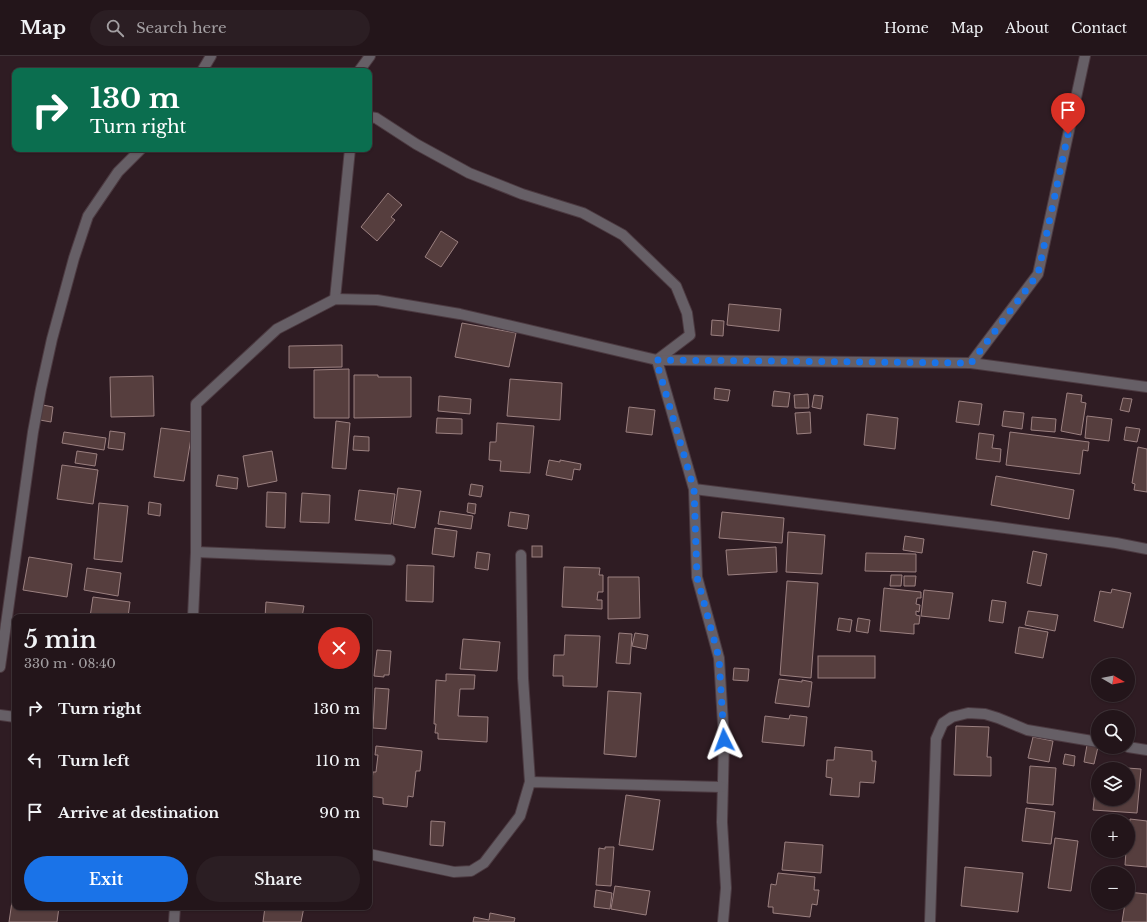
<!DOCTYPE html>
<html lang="en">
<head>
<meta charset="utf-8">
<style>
	body { margin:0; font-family:"Libre Baskerville",serif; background:#2b1e23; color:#f1f3f6; height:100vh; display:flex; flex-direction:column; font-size:15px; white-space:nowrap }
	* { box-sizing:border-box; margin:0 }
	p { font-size:13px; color:#a39fa2 }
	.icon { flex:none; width:22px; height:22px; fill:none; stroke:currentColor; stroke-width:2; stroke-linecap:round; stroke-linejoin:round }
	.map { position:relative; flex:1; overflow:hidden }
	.details { position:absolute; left:12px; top:558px; width:360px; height:296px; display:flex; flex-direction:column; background:#23151a; border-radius:8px; box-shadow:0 1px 3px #0004,0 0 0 1px #403439 }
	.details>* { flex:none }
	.hud { position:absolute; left:12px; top:12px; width:360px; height:84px; border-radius:8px; box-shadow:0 1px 3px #0004,0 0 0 1px #403439; background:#0b6e4f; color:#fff; overflow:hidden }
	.needle { width:26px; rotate:99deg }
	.fabs { position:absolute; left:1091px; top:602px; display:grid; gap:8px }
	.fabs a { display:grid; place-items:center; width:44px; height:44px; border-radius:50%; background:#23151a; box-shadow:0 1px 3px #0004,0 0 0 1px #403439; font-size:20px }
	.pin { position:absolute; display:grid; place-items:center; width:34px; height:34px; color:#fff; margin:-41px -17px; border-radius:50% 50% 50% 0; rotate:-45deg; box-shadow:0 0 4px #0007 }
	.pin .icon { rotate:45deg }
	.me { position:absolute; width:44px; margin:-22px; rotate:357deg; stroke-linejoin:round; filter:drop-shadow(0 0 3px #0008) }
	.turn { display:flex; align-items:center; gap:14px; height:84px; padding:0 12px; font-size:18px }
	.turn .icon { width:52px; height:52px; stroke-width:2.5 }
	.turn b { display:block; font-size:28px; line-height:34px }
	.round { display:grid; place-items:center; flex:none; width:42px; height:42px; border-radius:21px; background:#2b1e23 }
	.summary { display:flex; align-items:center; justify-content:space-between; height:68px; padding:0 12px }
	h1 { font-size:24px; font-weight:600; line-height:30px }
	.primary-button { display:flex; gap:8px; margin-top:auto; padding:8px 12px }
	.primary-button a { flex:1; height:46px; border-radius:24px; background:#1a73e8; color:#fff; font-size:16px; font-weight:600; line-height:46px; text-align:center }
	.primary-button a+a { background:#2b1e23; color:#f1f3f6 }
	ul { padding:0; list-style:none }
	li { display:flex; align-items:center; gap:12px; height:52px; padding:0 12px }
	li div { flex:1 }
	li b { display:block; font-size:15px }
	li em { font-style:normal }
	header { display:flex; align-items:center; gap:24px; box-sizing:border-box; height:56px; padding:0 20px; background:#23151a; border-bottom:1px solid #403439 }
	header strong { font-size:19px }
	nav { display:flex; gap:22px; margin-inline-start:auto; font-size:14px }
	.search { width:280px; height:36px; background:#2b1e23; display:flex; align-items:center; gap:10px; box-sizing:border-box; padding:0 14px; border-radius:22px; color:#a39fa2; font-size:15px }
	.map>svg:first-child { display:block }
</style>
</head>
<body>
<header>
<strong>Map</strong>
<div class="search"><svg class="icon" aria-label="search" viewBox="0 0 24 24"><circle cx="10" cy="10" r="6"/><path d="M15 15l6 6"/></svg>Search here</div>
<nav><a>Home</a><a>Map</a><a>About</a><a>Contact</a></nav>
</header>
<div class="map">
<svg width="1147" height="866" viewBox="0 0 1147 866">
	<rect width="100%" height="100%" fill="#2f1c23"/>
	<g fill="#563e3e" stroke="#9b8080">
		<polygon points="388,137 402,149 391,161 395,164 377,185 361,171"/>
		<polygon points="441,175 458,186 441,211 425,201"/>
		<polygon points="729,248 781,253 779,275 727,269"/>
		<polygon points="712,264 724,265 723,280 711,279"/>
		<polygon points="462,267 516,277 509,311 455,301"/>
		<polygon points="342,289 342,311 289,312 289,290"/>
		<polygon points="349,313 349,362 314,362 314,314"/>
		<polygon points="354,319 378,319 378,321 411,321 411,361 354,362"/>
		<polygon points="153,320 154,360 111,361 110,321"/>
		<polygon points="510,323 562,327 560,364 507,360"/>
		<polygon points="715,332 730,334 728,345 714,343"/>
		<polygon points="774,335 790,337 788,351 772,350"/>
		<polygon points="1067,337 1082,339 1081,346 1086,347 1081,379 1061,375"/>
		<polygon points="808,338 809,352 795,352 794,339"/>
		<polygon points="814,339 823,340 821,353 812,351"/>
		<polygon points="439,340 471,343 470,358 438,355"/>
		<polygon points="1123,342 1132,343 1129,356 1120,354"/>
		<polygon points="959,345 982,348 979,369 956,366"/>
		<polygon points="43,349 53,351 51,366 40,364"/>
		<polygon points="629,351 655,354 652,379 626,376"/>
		<polygon points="1004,355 1024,357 1022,373 1002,370"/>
		<polygon points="810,356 811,377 797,378 795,357"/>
		<polygon points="867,358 898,362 895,393 864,389"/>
		<polygon points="1087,360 1112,363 1109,385 1085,382"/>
		<polygon points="1032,361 1056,363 1055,376 1031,374"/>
		<polygon points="437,362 462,363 462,378 436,377"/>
		<polygon points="336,365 350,367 346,413 332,412"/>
		<polygon points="497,367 534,370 530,417 500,415 501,405 489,404 490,386 496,386"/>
		<polygon points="1126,371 1140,373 1137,386 1124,384"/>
		<polygon points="161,372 192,376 184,425 154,421"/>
		<polygon points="110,375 125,377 123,394 108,392"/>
		<polygon points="64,376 106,382 104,394 62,387"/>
		<polygon points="1010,376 1089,386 1088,395 1083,394 1080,418 1006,409"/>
		<polygon points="979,377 994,379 992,392 1001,393 1000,406 976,403"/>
		<polygon points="354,380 369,381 369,395 353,394"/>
		<polygon points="1138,391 1147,393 1147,436 1134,434 1135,428 1132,427"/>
		<polygon points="77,395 97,398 95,410 75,407"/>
		<polygon points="272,395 277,425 248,431 243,400"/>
		<polygon points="549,404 560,406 560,404 581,408 580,414 574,413 572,424 546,419"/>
		<polygon points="62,409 98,414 93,448 57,443"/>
		<polygon points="218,419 238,422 237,433 216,430"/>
		<polygon points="996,420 1074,434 1069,463 991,449"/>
		<polygon points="471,428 483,430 481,441 469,439"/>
		<polygon points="398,432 421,435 415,472 393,468"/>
		<polygon points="359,434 395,438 391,468 355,464"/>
		<polygon points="267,436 286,437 285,472 266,471"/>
		<polygon points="302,437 330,439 329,467 300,466"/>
		<polygon points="149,446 161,448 160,460 148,458"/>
		<polygon points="99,447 128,450 122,506 94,503"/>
		<polygon points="468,447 476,448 475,458 467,456"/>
		<polygon points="440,455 473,460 471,473 438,468"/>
		<polygon points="510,456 529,459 527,473 508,470"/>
		<polygon points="722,456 784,462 782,487 719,482"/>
		<polygon points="435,472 457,475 454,501 432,498"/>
		<polygon points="788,476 825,479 822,518 786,516"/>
		<polygon points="905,480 924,483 922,497 903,494"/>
		<rect x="532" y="490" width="10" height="11"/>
		<polygon points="776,491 777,516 728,519 726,494"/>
		<polygon points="1033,495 1047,498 1041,530 1027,527"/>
		<polygon points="477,496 490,498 488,514 475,512"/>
		<polygon points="866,497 916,498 916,516 865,515"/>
		<polygon points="29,501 72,508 67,541 23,534"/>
		<polygon points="407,509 434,510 433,546 406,545"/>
		<polygon points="564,511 600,512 599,519 603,519 603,536 598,536 597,544 602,544 602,553 562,551"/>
		<polygon points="87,512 121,517 118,540 84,534"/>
		<polygon points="891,519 902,519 901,530 890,530"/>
		<polygon points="904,520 916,520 915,530 904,530"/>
		<polygon points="608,521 639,521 640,562 608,563"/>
		<polygon points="787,525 818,527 811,622 780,619"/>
		<polygon points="884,532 921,536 921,542 917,542 916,548 920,549 919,556 916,555 916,559 920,560 919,568 914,568 914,578 880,575"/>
		<polygon points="1112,533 1131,537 1123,572 1094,565 1100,535 1111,537"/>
		<polygon points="924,534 953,537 949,563 921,560"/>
		<polygon points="93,541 130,546 128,561 129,561 90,561"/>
		<polygon points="992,544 1006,546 1003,567 989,565"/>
		<polygon points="266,546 304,550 302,561 265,561"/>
		<polygon points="1028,555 1058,559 1055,575 1025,569"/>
		<polygon points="839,562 852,564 850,576 837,574"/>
		<polygon points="858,562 870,564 868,577 856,575"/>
		<polygon points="1019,571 1048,576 1043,602 1015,597"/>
		<polygon points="619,577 632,578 630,608 616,607"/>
		<polygon points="635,577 648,579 646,593 632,590"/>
		<polygon points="565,579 600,580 597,631 563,630 563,620 553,620 554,599 564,599"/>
		<polygon points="463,583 500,586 497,615 460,613"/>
		<polygon points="377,594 391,595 389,619 384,619 384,621 374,620"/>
		<rect x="818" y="600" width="57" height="22"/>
		<polygon points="734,612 749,613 748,625 733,624"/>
		<polygon points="446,618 475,619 474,633 460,633 458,660 488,661 487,686 438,683 438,677 435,677 436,668 434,668 436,624 446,625"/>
		<polygon points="779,623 802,626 802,624 812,626 809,651 775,647"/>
		<polygon points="375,632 389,633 386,673 373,672"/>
		<polygon points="608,635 641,637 636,701 604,698"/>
		<polygon points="790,659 807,661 804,690 762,686 765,660 789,663"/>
		<polygon points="956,670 989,671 987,701 991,701 991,720 954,719"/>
		<polygon points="1033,681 1053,685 1049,706 1028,702"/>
		<polygon points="1087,689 1098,691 1094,708 1084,706"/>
		<polygon points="376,690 422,695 420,715 416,715 413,741 408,740 407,751 383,748 383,742 370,740 373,716 376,716 378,699 375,699"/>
		<polygon points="835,691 872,695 872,705 876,705 874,727 860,726 859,741 830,739 832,722 826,721 827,704 834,704"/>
		<polygon points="1065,698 1075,700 1074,710 1063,708"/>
		<polygon points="1030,710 1056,712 1053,749 1027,747"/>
		<polygon points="1127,712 1141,713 1137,757 1093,754 1097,715 1098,715 1098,743 1128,743"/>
		<polygon points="626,739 660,744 653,794 619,789"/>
		<polygon points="1026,752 1055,756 1051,788 1022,785"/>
		<polygon points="1130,763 1147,765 1147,811 1125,809 1126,795 1128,795"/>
		<polygon points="431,765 445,766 443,790 430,789"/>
		<polygon points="1055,782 1078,785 1071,835 1048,832"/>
		<polygon points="785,786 823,789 821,817 782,814"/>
		<polygon points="605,791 614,791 611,830 596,829 599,792 605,793"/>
		<polygon points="965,811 1023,817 1018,856 961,850"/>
		<polygon points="778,817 815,821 814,834 819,834 817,849 812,848 810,861 773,857 773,851 768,851 771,828 776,829"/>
		<polygon points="615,830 650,835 646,859 611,853"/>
		<polygon points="596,834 612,837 610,853 594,851"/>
		<polygon points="1128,836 1147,838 1147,866 1122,866 1125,847 1128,847"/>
		<polygon points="13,839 15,839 15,851 59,851 57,866 9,866"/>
		<polygon points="265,851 304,851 301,866 263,866"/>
		<polygon points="490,857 515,862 514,866 473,866 474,861 489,864"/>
	</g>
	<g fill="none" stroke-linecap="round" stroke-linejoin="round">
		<defs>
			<g id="service">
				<polyline points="196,496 390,504"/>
				<polyline points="521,499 523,622 530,726"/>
			</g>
			<g id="minor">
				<polyline points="202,15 211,0"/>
				<polyline points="359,15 370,0"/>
				<polyline points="369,61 376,62 416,88 469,117 522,138 583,157 623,179 676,230 687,257 690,279 657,304 694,433 697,521 719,602 724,684 722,766 726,832 723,866"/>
				<polyline points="335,243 350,93"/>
				<polyline points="971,307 1038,218 1085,0"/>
				<polyline points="694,433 990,470 1116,487 1147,493"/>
				<polyline points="193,561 196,496 196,348 277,273 335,243 377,244 460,258 657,304 971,307 1147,331"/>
				<polyline points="0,611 33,376 41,333 52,283 74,202 88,160 118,116 141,93"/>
				<polyline points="0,659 15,661"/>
				<polyline points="1128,691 1147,694"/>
				<polyline points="369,798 454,816 471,815 484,807 520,760 530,726 722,731"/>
				<polyline points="174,866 175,851"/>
				<polyline points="930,866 936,683 943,667 952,661 968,657 985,658 998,662 1027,674 1098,686"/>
			</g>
		</defs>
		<use href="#service" stroke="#4c3a41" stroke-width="12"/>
		<use href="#minor" stroke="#4c3a41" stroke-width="12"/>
		<use href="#service" stroke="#665f66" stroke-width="10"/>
		<use href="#minor" stroke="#665f66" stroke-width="10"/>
	</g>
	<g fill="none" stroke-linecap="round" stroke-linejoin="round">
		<polyline stroke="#1a73e8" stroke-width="7" stroke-dasharray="0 12.6" points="724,684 719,602 697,521 694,433 656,304 971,307 1038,218 1068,78"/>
	</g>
</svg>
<div class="fabs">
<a><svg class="needle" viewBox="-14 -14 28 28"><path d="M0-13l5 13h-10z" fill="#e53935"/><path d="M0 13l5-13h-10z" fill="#a39fa2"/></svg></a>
<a><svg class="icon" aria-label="search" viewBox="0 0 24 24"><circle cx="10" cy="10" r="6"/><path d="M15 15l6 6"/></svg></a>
<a><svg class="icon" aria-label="layers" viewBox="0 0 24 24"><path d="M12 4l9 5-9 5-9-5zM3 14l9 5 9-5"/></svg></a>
<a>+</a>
<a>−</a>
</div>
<div class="pin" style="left:1068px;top:78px;background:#d93025"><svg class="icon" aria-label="arrive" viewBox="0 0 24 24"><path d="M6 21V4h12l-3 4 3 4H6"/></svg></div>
<svg class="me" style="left:724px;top:684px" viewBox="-20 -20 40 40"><path d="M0-17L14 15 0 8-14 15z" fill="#1a73e8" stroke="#fff" stroke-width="4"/></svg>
<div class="hud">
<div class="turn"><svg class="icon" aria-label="right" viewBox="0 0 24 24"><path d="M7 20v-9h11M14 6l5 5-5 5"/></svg><div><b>130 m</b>Turn right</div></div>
</div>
<section class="details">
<div class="summary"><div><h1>5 min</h1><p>330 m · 08:40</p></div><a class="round" style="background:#d93025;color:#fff"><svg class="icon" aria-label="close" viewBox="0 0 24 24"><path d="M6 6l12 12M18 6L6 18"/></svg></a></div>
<ul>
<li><svg class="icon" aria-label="right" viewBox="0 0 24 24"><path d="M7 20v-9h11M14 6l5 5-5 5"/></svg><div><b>Turn right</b></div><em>130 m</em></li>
<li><svg class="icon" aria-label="left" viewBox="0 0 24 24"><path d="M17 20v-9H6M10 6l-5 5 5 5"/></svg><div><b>Turn left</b></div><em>110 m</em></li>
<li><svg class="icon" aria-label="arrive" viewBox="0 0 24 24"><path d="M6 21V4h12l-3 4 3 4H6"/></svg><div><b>Arrive at destination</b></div><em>90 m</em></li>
</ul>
<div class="primary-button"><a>Exit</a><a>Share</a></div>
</section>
</div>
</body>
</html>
